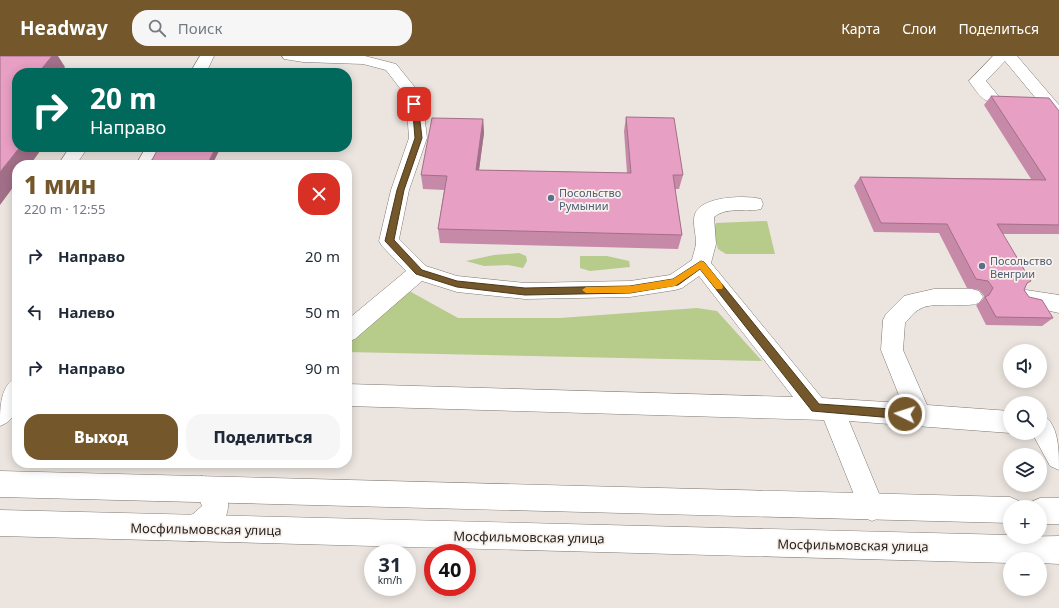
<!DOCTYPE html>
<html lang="ru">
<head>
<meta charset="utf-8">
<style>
	body { margin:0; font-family:"Noto Sans",sans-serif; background:#f6f6f7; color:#1f2937; height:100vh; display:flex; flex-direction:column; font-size:15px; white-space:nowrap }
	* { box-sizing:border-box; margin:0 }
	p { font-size:13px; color:#747a83 }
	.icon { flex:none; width:22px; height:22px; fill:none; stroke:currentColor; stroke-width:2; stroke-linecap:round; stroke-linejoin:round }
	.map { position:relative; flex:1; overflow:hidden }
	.drawer { position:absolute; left:12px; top:104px; width:340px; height:308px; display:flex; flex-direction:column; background:#fff; border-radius:16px; box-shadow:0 2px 10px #0003 }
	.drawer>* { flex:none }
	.hud { position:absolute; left:12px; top:12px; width:340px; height:84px; border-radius:16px; box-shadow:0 2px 10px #0003; background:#00695c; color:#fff; overflow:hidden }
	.buttons { position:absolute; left:1003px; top:288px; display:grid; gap:8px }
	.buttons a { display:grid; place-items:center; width:44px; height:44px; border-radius:50%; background:#fff; box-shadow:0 2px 10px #0003; font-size:20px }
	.speed { position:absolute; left:364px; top:488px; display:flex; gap:8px; font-size:20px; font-weight:700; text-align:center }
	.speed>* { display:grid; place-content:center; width:52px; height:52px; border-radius:50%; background:#fff; box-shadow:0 2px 10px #0003; line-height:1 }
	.speed small { font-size:10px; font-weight:400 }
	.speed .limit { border:6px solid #d22; background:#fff; color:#111 }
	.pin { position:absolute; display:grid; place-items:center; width:34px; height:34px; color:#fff; margin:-17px; border-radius:8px; box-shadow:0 2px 6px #0006 }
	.me { position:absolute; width:44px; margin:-22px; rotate:274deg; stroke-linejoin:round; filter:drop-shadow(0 0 3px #0008) }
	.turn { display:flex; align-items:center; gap:14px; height:84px; padding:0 12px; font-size:18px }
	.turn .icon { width:52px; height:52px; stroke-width:2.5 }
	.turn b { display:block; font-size:28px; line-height:34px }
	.round { display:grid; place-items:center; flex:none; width:42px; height:42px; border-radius:16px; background:#f6f6f7 }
	.headline { display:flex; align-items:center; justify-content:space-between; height:68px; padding:0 12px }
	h1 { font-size:24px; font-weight:800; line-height:30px; color:#74572b }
	.cta { display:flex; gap:8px; margin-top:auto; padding:8px 12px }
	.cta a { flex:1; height:46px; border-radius:16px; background:#74572b; color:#fff; font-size:16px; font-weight:800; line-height:46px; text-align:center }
	.cta a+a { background:#f6f6f7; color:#1f2937 }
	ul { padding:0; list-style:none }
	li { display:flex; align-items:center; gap:12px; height:56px; padding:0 12px }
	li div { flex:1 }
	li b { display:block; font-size:15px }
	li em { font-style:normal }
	header { display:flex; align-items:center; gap:24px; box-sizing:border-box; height:56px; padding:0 20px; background:#74572b; color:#fff }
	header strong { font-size:19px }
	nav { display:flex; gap:22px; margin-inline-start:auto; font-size:14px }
	.search { width:280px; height:36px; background:#f6f6f7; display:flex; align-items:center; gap:10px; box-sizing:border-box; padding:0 14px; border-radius:16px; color:#747a83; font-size:15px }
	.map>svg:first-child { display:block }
</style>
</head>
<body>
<header>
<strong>Headway</strong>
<div class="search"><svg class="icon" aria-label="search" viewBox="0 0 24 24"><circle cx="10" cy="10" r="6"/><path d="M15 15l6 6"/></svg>Поиск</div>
<nav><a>Карта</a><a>Слои</a><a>Поделиться</a></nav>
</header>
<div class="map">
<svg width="1059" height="552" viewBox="0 0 1059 552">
	<rect width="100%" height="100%" fill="#ebe4df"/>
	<g fill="#b7cb8b">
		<polygon points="767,165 775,198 726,198 718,193 713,174 716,167"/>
		<polygon points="519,197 526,200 527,205 523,212 508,209 484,210 466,205 494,199"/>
		<polygon points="580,200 607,200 629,205 630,211 590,215 580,212"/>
		<polygon points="402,231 458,262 560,262 697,252 717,255 762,305 347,296 347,277"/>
	</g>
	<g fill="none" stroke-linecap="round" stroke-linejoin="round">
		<defs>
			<g id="minor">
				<polygon points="200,0 214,0 206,17 190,17"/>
				<path d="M 282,0 L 365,0 L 396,8 L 422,40 L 427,82 L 409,134 L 399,183 L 426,210 L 457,220 L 525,227 L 630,225 L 670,219 L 692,204 C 693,198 696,192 696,186 C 696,178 692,166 695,158 C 701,140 746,139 761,143 L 763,148 L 761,153 C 745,157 728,150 714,161 L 716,188 L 711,207 L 822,342 L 902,347 L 881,294 L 883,264 L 886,258 L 904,240 L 912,238 L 934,233 L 972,233 L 979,235 L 983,241 L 979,247 C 963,253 931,244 918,254 C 913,257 909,263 905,267 L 903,294 L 927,349 L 1010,355 L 1010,377 L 849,365 L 885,452 L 881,461 L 872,465 L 863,461 L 824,364 L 347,350 L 347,328 L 793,341 L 699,220 L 682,232 L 675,234 L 630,241 L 525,243 L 457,236 L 422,225 L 355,283 L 347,286 L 347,264 L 406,215 L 382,190 L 379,185 L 391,134 L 409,82 L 406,40 L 386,14 L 363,8 L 303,6 L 284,3 Z"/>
				<path d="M 993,0 L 1017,0 L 1059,49 L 1059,64 L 1053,63 L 1005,5 L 986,25 L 1001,43 L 999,46 C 985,50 976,35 969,25 Z"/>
				<polygon points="70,91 88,91 76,109 58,109"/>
				<polygon points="146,91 164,91 154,109 136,109"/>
				<polygon points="1026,234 1059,239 1059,257 1019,248 1015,242 1019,236"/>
				<path d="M 17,321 C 17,340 22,362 0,370 C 0,351 0,329 17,321 Z"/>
				<path d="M 1040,357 C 1059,366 1059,393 1059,414 L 1050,410 L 1032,377 L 1040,377 Z"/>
				<path d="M 202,420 C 208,422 214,424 219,427 C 223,430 224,434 226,438 C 235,459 214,486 191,485 C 187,485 183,483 179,482 L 175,472 L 179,462 L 193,458 L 202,450 L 200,445 L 193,442 L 189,433 L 193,424 Z"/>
			</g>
			<g id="major">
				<polygon points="0,415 1010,441 1019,445 1022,451 1010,451 1010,467 0,441"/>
				<polygon points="1040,442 1059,442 1059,468 1040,468 1040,451 1028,451 1031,446"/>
				<polygon points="0,454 1010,479 1010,481 1059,480 1059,508 1040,507 1040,503 1010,503 1010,507 0,480"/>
			</g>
		</defs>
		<use href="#minor" stroke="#7f7873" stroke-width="1"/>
		<use href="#major" stroke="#7f7873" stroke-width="1"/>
		<use href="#minor" fill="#fff" fill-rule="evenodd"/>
		<use href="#major" fill="#fff" fill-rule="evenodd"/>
	</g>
	<g fill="#c789a8">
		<polygon points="991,40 1059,55 1059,178 1002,178 1026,230 1024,234 1029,241 1053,262 1042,270 986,269 976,249 983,243 984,240 979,234 967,232 939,177 874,176 854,130 860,121 1031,123 984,49"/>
		<polygon points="626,61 683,119 679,133 675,133 682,179 678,193 440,187 438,173 444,134 423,133 421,119 483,63 484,77 479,114 627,117 624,75"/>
	</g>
	<g fill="#a26f88">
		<polygon points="52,0 58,0 65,11 60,17 39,16"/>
		<polygon points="483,63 484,77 477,128 476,114"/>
		<polygon points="20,91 43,91 30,109 17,109 17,126 0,149 0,116"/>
		<polygon points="216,91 221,91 212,109 207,109"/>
	</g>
	<g fill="#e79fc3" stroke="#a26f88">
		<polygon points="0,0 52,0 39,16 98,16 97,17 17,17 17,91 20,91 0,116"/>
		<polygon points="991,40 1049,42 1059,55 1059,169 997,168 1031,225 1027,227 1024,234 1029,241 1042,244 1053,262 996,261 985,241 989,239 993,232 988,225 976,223 947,168 881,167 860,121 1046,124"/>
		<polygon points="626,61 674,62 683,119 673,119 682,179 438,173 447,120 421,119 432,62 483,63 476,114 631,117"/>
		<polygon points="159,91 216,91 207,109 147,109 149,105 152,104"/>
	</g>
	<polygon fill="#74572b" stroke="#4b391c" points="412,46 418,48 422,82 404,134 394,184 422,214 457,225 525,232 630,230 673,223 701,205 704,206 819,348 905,354 908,355 910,358 908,361 905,363 812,355 700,213 678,229 630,237 525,239 457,231 416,218 385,185 397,134 415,82"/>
	<polygon fill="#f59e0b" points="701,205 704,206 722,228 723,231 722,233 716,233 700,213 675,230 630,237 586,237 582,234 586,231 630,230 673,223"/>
	<g fill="#5c6f8a" stroke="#f9f1ec" stroke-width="1.5">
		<circle cx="551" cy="142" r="4"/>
		<circle cx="982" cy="210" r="4"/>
	</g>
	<g text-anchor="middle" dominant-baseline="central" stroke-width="3.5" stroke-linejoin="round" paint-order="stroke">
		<g font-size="11" fill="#4e5e75" stroke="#f9f1ec" text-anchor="start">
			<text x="559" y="136">Посольство<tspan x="559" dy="13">Румынии</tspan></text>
			<text x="990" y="204">Посольство<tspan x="990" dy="13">Венгрии</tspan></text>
		</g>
		<g font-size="13" fill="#262321" stroke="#f9f1ec">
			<text transform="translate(206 473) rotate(1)">Мосфильмовская улица</text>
			<text transform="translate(529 481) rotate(1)">Мосфильмовская улица</text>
			<text transform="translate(853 489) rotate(1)">Мосфильмовская улица</text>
		</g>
	</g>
</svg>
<div class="buttons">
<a><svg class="icon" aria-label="sound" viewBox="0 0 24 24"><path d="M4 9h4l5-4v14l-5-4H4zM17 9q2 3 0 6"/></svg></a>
<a><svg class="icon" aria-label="search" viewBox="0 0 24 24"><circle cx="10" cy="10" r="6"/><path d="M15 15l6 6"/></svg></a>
<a><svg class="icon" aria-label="layers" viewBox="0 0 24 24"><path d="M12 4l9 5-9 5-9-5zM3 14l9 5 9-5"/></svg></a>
<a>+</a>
<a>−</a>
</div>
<div class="speed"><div>31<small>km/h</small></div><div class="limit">40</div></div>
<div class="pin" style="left:414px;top:48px;background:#d93025"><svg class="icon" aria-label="arrive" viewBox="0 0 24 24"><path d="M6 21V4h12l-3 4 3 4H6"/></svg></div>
<svg class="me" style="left:905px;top:358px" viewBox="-20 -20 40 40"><circle r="17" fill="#74572b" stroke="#fff" stroke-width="3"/><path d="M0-11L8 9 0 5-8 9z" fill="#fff"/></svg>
<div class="hud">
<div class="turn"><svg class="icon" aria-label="right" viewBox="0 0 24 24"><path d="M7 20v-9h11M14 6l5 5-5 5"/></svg><div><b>20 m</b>Направо</div></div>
</div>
<section class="drawer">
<div class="headline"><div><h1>1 мин</h1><p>220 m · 12:55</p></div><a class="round" style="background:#d93025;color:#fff"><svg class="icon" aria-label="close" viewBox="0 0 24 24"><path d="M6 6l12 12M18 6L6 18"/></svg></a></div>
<ul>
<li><svg class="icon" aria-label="right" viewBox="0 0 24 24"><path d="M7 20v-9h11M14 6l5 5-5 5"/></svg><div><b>Направо</b></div><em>20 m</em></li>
<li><svg class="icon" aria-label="left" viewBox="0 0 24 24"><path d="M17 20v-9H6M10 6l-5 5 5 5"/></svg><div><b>Налево</b></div><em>50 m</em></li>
<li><svg class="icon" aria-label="right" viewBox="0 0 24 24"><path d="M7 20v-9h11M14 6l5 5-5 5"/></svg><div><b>Направо</b></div><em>90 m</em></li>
</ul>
<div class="cta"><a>Выход</a><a>Поделиться</a></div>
</section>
</div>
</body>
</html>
